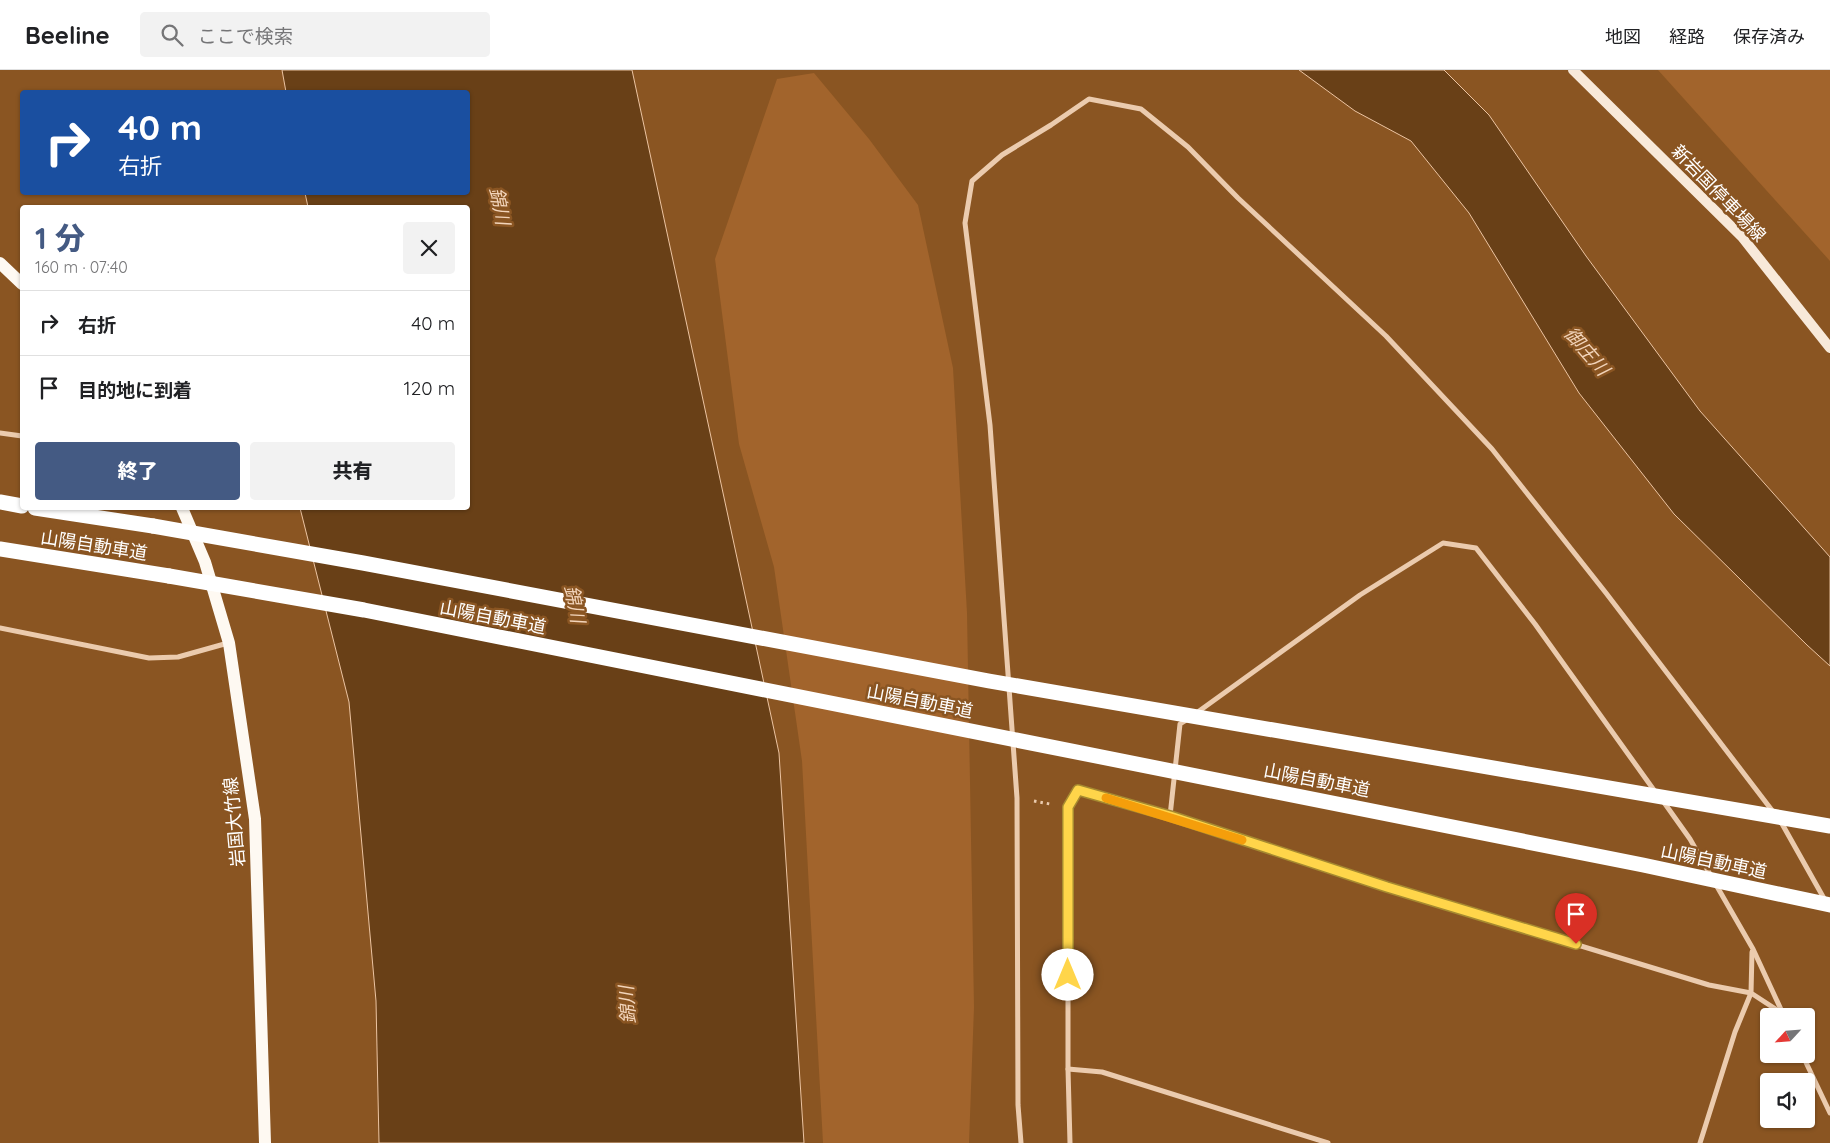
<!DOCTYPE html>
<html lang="ja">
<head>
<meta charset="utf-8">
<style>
	body { margin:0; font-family:Quicksand,"Noto Sans JP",sans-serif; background:#f2f2f2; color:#202124; height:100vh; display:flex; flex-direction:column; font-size:19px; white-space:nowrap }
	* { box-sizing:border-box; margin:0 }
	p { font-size:16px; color:#757577 }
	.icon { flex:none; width:28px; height:28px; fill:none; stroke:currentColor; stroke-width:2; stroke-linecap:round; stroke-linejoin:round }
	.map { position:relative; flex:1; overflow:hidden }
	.sheet { position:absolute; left:20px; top:135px; width:450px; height:305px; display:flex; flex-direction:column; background:#fff; border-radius:5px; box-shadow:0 1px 4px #0004 }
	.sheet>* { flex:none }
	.hud { position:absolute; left:20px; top:20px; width:450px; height:105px; border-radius:5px; box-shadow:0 1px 4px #0004; background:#1a4fa0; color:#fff; overflow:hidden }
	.needle { width:32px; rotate:244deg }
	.controls { position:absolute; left:1760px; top:938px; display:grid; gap:10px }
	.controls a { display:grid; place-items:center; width:55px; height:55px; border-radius:5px; background:#fff; box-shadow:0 1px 4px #0004; font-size:25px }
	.pin { position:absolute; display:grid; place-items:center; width:42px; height:42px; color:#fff; margin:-51px -21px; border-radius:50% 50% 50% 0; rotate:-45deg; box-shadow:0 0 5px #0007 }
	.pin .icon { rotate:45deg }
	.me { position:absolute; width:55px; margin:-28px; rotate:0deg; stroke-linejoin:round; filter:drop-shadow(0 0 4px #0008) }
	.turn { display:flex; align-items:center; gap:18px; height:105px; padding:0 15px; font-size:22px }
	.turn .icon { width:65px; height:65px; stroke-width:2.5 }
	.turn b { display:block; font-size:35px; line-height:42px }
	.round { display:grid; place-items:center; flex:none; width:52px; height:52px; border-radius:5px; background:#f2f2f2 }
	.overview { display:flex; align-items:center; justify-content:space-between; height:85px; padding:0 15px }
	h1 { font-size:30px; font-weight:800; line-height:38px; color:#445a83 }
	.primary-button { display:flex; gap:10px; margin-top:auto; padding:10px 15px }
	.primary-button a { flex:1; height:58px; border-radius:5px; background:#445a83; color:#fff; font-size:20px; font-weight:800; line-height:58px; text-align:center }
	.primary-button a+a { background:#f2f2f2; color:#202124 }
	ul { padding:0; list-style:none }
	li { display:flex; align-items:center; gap:15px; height:65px; padding:0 15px; border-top:1px solid #e0e0e0 }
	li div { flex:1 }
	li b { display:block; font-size:19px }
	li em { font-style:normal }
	header { display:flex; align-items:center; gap:30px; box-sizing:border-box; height:70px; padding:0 25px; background:#fff; border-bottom:1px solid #e0e0e0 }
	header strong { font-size:24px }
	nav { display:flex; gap:28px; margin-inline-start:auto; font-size:18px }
	.search { width:350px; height:45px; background:#f2f2f2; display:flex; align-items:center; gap:12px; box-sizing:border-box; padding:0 18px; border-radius:5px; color:#757577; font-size:19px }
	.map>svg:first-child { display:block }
</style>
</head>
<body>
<header>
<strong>Beeline</strong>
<div class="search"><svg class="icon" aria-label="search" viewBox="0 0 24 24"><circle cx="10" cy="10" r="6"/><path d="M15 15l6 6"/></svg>ここで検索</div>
<nav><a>地図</a><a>経路</a><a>保存済み</a></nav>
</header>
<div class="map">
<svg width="1830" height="1073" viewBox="0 0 1830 1073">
	<rect width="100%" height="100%" fill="#8a5522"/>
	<g fill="#a2642c">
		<polygon points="1658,0 1830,0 1830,191"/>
		<polygon points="814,3 869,69 918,135 953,298 967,543 974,937 969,1073 823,1073 802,691 774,497 739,374 715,189 777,9"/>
	</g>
	<g fill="#694017" stroke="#ecc4a2">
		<polygon points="282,0 632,0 779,683 804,1073 379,1073 376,931 349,632 300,438 468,438 468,138 308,137 305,123 468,122 468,22 286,22"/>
		<polygon points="1299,0 1444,0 1489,45 1586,186 1700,341 1830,487 1830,596 1807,575 1674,444 1579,323 1469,143 1411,71 1355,41"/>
	</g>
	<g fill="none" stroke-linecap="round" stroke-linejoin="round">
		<polyline stroke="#ebcbae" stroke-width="3" stroke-dasharray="2.5 4" stroke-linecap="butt" points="1034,731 1050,734"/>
		<g stroke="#ebcbae" stroke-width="5">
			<polyline points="0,363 22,366"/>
			<polyline points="0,558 149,588 178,587 228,573"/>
			<polyline points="1195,644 1360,525 1443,473 1476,478 1535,554 1656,723"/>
			<polyline points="1663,731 1690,769 1711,806"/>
			<polyline points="1170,746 1180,654 1188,649"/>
			<polyline points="1781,752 1826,832"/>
			<polyline points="1715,813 1753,879 1784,946"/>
			<polyline points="1752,882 1751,923 1783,944"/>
			<polyline points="1802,984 1830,1043"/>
			<polyline points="1068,999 1102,1002 1328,1073"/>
			<polyline points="1021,1073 1018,1035 1017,728 990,355 965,153 972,111 1002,85 1051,55 1089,29 1141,39 1188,77 1238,128 1386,266 1492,379 1606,523 1774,743"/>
			<polyline points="1070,1073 1068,999 1068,737 1078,720 1170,746 1387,817 1709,915 1751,923 1735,962 1700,1073"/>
		</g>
		<polyline stroke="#f8e9d9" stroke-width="10" points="1573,0 1742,167 1830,278"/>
		<g stroke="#fef9f2" stroke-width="12">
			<polyline points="0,193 22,214"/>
			<polyline points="182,438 205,492 229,573 255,749 265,1073"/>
		</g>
		<g stroke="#fff" stroke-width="15">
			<polyline points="0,432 22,436"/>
			<polyline points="35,438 153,456"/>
			<polyline points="0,479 169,506"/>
		</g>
		<g stroke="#fff" stroke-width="15">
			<polyline points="153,456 363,493 989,611 1830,756"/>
			<polyline points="169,506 364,540 1643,795 1830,835"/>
		</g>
	</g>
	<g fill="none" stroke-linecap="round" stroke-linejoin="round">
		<defs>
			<polyline id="route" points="1068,905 1068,737 1078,720 1170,746 1387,817 1576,874"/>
		</defs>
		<use href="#route" stroke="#a68a30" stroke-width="12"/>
		<use href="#route" stroke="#ffd54a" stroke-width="9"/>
		<polyline stroke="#f59e0b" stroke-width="9" points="1106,728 1242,770"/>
	</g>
	<g text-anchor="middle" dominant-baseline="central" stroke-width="5" stroke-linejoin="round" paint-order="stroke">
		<g font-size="18" fill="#fff" stroke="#8a5522">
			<text transform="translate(1719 123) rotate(46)">新岩国停車場線</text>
			<text transform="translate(94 475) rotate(9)">山陽自動車道</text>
			<text transform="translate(493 547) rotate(11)">山陽自動車道</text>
			<text transform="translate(920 631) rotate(11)">山陽自動車道</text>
			<text transform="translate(1317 710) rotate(11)">山陽自動車道</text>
			<text transform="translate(234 752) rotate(-95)">岩国大竹線</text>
			<text transform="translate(1714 791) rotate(12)">山陽自動車道</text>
		</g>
		<g font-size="19" font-style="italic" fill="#f2d4ba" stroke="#8a5522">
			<text transform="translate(500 136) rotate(79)">錦川</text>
			<text transform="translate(1587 281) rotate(49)">御庄川</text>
			<text transform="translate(575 534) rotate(79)">錦川</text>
			<text transform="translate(627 935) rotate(-94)">錦川</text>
		</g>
	</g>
</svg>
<div class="controls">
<a><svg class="needle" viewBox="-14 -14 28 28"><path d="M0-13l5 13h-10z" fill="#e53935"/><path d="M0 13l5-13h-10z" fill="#757577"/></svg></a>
<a><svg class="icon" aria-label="sound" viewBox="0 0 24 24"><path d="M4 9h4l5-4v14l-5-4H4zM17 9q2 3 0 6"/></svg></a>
</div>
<div class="pin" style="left:1576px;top:874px;background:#d93025"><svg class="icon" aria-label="arrive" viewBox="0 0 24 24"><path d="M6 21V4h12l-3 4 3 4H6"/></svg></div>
<svg class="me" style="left:1068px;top:905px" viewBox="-20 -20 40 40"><circle r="19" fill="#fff"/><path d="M0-13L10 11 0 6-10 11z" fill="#ffd54a"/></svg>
<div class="hud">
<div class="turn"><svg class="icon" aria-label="right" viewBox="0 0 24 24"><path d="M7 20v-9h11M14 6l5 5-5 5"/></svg><div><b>40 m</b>右折</div></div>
</div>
<section class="sheet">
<div class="overview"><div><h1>1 分</h1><p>160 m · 07:40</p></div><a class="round"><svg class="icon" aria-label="close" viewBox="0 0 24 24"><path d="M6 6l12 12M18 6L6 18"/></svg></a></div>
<ul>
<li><svg class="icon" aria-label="right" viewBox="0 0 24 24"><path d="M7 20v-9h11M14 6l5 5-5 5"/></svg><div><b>右折</b></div><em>40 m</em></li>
<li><svg class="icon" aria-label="arrive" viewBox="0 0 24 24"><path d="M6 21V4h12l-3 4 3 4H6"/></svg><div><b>目的地に到着</b></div><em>120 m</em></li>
</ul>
<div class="primary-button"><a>終了</a><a>共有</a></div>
</section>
</div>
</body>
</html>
